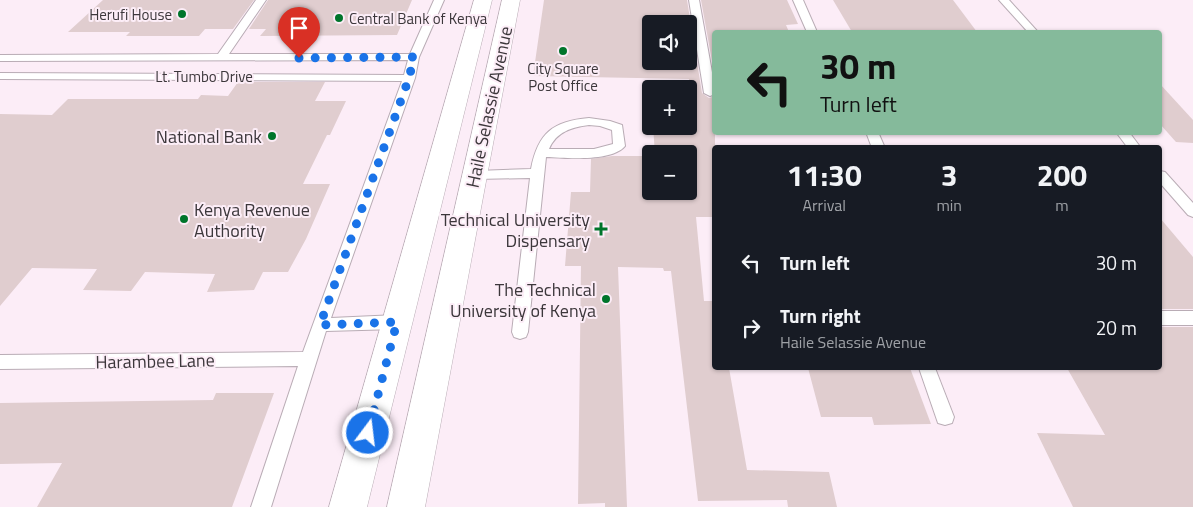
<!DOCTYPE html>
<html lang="en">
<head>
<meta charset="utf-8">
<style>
	body { margin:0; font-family:"Titillium Web",sans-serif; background:#20242c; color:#f1f3f6; height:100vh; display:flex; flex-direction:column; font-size:19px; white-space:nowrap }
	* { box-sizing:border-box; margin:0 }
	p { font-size:16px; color:#9ea1a6 }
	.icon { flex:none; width:28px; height:28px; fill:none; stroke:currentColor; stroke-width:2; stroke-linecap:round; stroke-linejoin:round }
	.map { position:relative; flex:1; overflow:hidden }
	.drawer { position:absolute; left:712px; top:145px; width:450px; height:225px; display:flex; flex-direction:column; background:#171b24; border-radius:5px; box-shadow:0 1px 4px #0004 }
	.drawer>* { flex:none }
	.top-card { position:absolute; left:712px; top:30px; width:450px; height:105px; border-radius:5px; box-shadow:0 1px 4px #0004; background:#85ba9b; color:#111; overflow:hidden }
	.tools { position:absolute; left:642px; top:15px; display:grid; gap:10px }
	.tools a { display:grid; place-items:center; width:55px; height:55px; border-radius:5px; background:#171b24; box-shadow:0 1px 4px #0004; font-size:25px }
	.pin { position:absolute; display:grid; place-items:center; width:42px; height:42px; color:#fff; margin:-51px -21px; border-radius:50% 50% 50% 0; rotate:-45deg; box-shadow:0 0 5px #0007 }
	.pin .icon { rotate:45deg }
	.me { position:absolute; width:55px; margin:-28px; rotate:15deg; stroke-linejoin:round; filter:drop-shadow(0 0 4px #0008) }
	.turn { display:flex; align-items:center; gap:18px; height:105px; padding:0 25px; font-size:22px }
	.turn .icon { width:65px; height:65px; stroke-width:2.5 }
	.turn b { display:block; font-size:35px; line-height:42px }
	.eta { display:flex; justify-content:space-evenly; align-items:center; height:85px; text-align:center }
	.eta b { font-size:30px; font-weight:700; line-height:35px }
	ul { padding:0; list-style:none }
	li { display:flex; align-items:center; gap:15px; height:65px; padding:0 25px }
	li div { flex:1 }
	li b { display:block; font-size:19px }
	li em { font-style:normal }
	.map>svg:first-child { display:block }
</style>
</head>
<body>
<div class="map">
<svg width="1193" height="507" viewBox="0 0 1193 507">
	<rect width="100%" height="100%" fill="#fcedf7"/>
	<g fill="#e0cdcf" fill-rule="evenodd">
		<polygon points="103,0 254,0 233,29 205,29 199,36 126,36 130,32 68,32"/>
		<polygon points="268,0 412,0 397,35 260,36 266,29 249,29"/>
		<path d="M 544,0 L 687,0 L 702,93 L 709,98 L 715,96 L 715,217 L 696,217 L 704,301 L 715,301 L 715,368 L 729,368 L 747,470 L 829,472 L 837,507 L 788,507 L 787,500 L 698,501 L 671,271 L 664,271 L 663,268 L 618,267 L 627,507 L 605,507 L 605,503 L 578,504 L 581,266 L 565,266 L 571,192 L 590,192 L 591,159 L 612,156 L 651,156 L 651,191 L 689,191 L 689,154 L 655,154 L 653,126 L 689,126 L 689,79 L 533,76 ZM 651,24 L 689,24 L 689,61 L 651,61 Z"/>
		<polygon points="701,0 787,0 798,24 786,25 789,32 715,32 715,78"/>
		<polygon points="833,0 953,0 977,32 852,32"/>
		<polygon points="238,82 325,82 315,101 346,101 330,135 327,135 303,184 330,184 306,239 288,272 263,272 254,290 207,292 215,274 145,272 131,291 83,290 97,269 32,268 0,306 0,114 52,115 68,99 198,99 201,95 228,96"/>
		<polygon points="1160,84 1193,120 1193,143 1176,142 1160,124"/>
		<polygon points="1160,218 1193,257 1193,309 1160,309"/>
		<polygon points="1160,327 1193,327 1193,507 1073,507 1037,433 1105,435 1067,368 1160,368"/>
		<polygon points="808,368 910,368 931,424 874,425 872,417 821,417"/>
		<polygon points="216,393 274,393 232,507 37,507 62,463 0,464 0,403 213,400"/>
	</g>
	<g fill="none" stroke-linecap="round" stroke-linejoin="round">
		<defs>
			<g id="service">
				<polygon points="256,0 266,0 229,54 410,54 434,0 444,0 419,57 415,78 331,318 397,315 403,317 405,322 403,327 397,329 326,331 271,507 251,507 298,366 0,369 0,355 303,352 402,81 0,79 0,73 404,75 408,60 0,61 0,55 218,54"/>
				<polygon points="689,0 699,0 715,89 715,94 710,96 704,93"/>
				<polygon points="793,0 803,0 817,32 807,32"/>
				<polygon points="999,0 1009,0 1038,32 1028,32"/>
				<path d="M 589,118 L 610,121 L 622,125 L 625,146 C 612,162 566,158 546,157 L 528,332 L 526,337 L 520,339 L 514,337 L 512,332 L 530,178 L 476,179 L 471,178 L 469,175 L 471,172 L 476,171 L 531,169 C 538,133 553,121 589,118 ZM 589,125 L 600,126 L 612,130 L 613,144 L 594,149 L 549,149 C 556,132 572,127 589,125 Z"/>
				<polygon points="866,132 878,132 885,148 872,148"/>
				<polygon points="1116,132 1129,132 1141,148 1128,148"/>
				<polygon points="1160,171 1165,172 1193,203 1193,217 1188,215 1160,183"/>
				<rect x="1160" y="311" width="33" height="14"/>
				<polygon points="919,368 935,368 954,417 952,423 945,425 938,423"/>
			</g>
			<g id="secondary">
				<polygon points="474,0 492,0 367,507 329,507"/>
				<polygon points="502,0 520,0 425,507 387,507"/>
			</g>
		</defs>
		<use href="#service" stroke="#b9acb5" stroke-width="2"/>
		<use href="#secondary" stroke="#b9acb5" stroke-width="1"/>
		<use href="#service" fill="#fff" fill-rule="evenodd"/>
		<use href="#secondary" fill="#fff" fill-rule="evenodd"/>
	</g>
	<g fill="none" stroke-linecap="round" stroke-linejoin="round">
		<polyline stroke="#1a73e8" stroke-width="9" stroke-dasharray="0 16.2" points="299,58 414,57 409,78 320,325 397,322 368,433"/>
	</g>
	<g fill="#00752b" stroke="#fcedf7" stroke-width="2">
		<circle cx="182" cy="14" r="5"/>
		<circle cx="339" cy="18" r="5"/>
		<circle cx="563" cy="51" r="5"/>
		<circle cx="272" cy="136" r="5"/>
		<circle cx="184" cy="219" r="5"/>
		<path d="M598.5 221.5h5v5h5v5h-5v5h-5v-5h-5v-5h5z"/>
		<circle cx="606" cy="299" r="5"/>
	</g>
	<g text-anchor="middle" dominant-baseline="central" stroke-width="4" stroke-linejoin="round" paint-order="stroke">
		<g font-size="15" fill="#3c373b" stroke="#fcedf7" text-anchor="end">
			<text x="172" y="14">Herufi House</text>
			<text x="349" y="18" text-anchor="start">Central Bank of Kenya</text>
			<text x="563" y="68" text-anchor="middle">City Square<tspan x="563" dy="17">Post Office</tspan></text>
		</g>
		<g font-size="15" fill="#3c373b" stroke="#fcedf7">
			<text x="204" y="76">Lt. Tumbo Drive</text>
		</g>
		<g font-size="18" fill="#3c373b" stroke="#fcedf7">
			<text transform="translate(489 107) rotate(-78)">Haile Selassie Avenue</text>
			<text transform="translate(155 361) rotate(-1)">Harambee Lane</text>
		</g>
		<g font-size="18" fill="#3c373b" stroke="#fcedf7" text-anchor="end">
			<text x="262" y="136">National Bank</text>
			<text x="194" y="209" text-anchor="start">Kenya Revenue<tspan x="194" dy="21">Authority</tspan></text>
			<text x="590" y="219">Technical University<tspan x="590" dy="21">Dispensary</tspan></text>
			<text x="596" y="289">The Technical<tspan x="596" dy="21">University of Kenya</tspan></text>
		</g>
	</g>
</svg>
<div class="tools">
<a><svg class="icon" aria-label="sound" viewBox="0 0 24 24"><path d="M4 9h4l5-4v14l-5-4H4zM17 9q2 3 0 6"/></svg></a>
<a>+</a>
<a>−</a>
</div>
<div class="pin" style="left:299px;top:58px;background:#d93025"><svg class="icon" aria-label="arrive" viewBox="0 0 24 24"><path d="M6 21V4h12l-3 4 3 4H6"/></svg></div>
<svg class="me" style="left:368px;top:433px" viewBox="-20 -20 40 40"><circle r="17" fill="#1a73e8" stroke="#fff" stroke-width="3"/><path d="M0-11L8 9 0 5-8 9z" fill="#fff"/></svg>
<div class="top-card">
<div class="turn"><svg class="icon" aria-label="left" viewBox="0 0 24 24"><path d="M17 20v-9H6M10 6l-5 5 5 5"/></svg><div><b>30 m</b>Turn left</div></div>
</div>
<section class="drawer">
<div class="eta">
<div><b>11:30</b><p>Arrival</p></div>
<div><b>3</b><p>min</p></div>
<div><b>200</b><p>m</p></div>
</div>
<ul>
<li><svg class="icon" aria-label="left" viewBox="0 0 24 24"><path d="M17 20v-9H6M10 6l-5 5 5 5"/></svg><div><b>Turn left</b></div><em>30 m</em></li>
<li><svg class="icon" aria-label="right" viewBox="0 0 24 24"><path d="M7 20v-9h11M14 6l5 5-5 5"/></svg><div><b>Turn right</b><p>Haile Selassie Avenue</p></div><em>20 m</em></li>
</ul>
</section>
</div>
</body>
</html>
